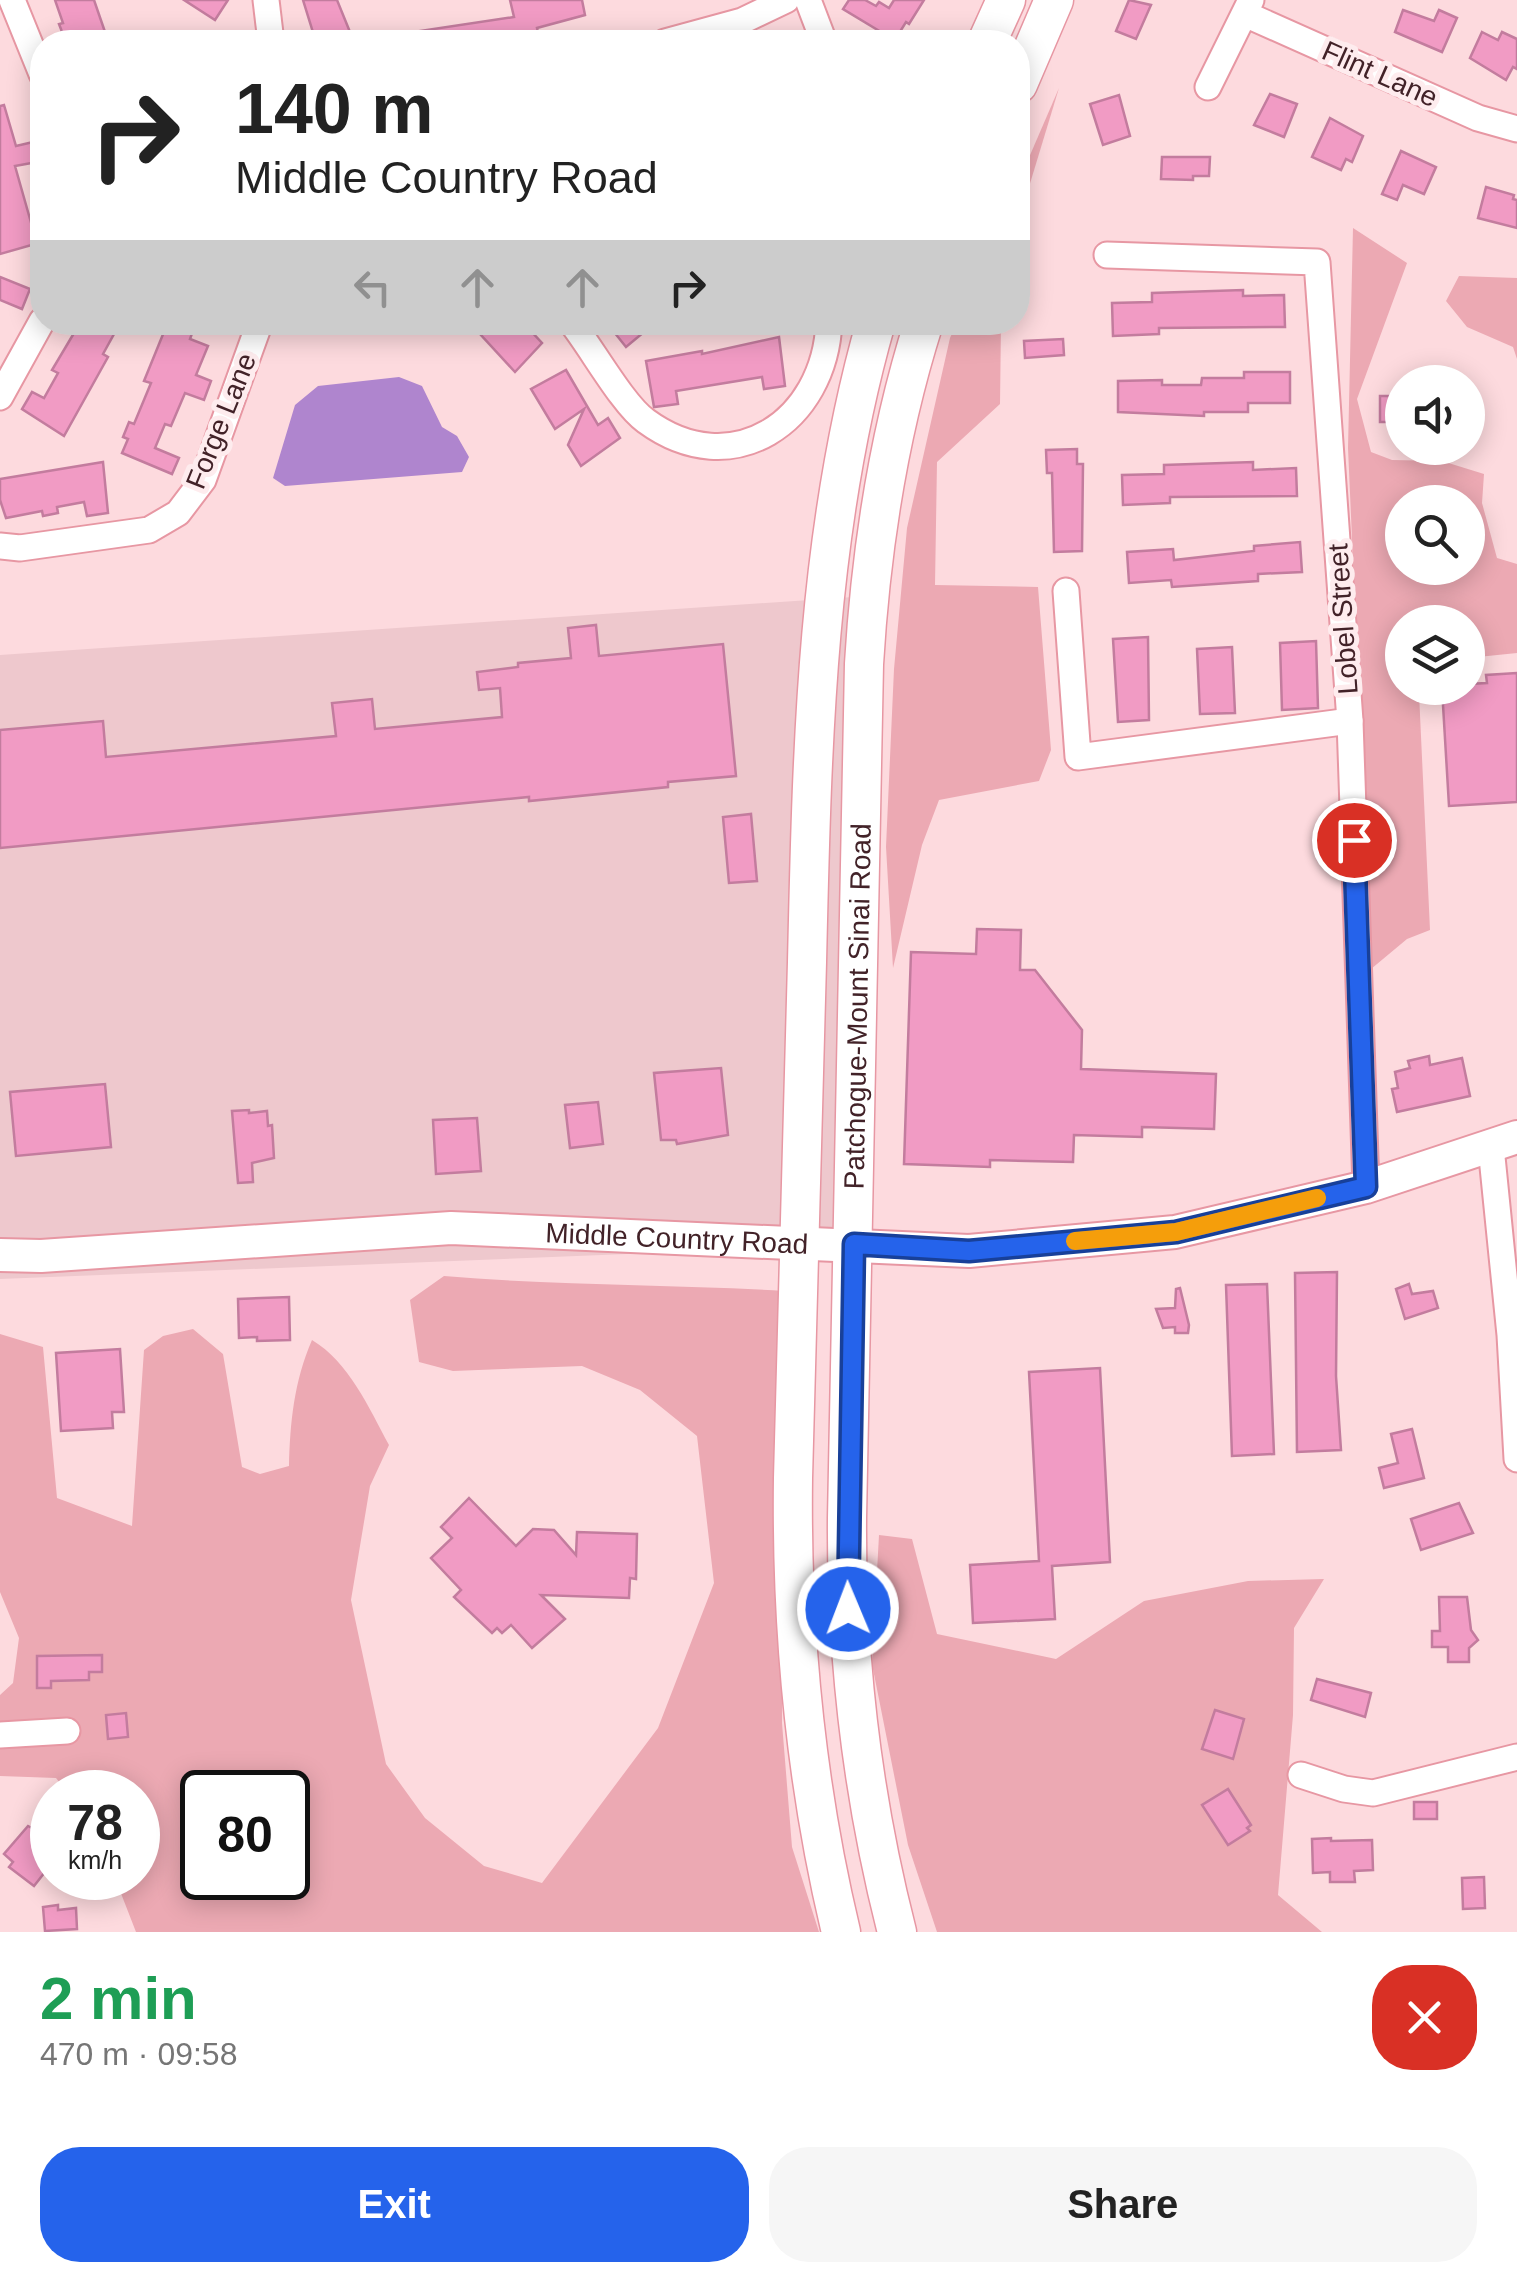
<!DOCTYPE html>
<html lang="en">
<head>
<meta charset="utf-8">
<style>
	body { margin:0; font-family:Helvetica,sans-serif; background:#f6f6f6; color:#222; height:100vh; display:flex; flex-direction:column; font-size:38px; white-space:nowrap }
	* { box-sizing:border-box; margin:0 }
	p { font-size:32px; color:#767676 }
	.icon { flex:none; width:55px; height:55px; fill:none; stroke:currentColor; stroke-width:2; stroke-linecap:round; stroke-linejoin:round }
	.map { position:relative; height:1932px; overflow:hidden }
	.details { display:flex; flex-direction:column; background:#fff; flex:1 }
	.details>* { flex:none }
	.banner { position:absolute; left:30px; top:30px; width:1000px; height:305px; border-radius:40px; box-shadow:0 5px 25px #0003; background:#fff; color:#222; overflow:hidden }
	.buttons { position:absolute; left:1385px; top:365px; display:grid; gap:20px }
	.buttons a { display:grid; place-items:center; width:100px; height:100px; border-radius:50%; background:#fff; box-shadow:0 5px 25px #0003; font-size:50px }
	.speed { position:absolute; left:30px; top:1770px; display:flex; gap:20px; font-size:50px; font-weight:700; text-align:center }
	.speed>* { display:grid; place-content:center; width:130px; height:130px; border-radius:50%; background:#fff; box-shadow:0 5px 25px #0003; line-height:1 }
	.speed small { font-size:25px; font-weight:400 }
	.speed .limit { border:5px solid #111; border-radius:15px; background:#fff; color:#111 }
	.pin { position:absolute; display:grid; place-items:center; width:85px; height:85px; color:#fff; margin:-42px; border:5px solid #fff; border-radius:50%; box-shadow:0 2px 10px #0007 }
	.me { position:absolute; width:110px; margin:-55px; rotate:359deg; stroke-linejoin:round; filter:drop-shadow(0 0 8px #0008) }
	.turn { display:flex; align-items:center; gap:35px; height:210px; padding:0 40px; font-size:45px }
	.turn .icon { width:130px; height:130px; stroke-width:2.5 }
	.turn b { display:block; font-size:70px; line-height:85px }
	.lanes { display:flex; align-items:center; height:95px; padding:0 40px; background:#0003; justify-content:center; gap:50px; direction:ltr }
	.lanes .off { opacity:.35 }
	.round { display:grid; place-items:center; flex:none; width:105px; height:105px; border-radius:40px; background:#f6f6f6 }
	.overview { display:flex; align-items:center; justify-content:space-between; height:170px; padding:0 40px }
	h1 { font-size:60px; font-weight:700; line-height:75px; color:#1e9e55 }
	.cta { display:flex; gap:20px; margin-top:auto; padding:20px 40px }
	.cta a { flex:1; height:115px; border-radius:40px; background:#2563eb; color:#fff; font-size:40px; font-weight:700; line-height:115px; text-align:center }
	.cta a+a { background:#f6f6f6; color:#222 }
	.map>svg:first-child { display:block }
</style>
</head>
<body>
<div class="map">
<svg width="1517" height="1932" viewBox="0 0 1517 1932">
	<rect width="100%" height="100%" fill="#fddade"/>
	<polygon fill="#eec8cd" points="868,596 854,1245 0,1279 0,655"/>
	<g fill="#eca9b3" fill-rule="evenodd">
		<polygon points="1059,88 1018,223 1018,183"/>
		<path d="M 1353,228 L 1407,263 L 1357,399 L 1371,452 L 1392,460 L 1442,461 L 1484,474 L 1482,503 L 1497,558 L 1517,564 L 1517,653 L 1468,658 L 1468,622 L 1402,622 L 1402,688 L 1423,688 L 1419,693 L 1430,930 L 1407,939 L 1371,969 L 1348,448 ZM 1402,502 L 1468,502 L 1468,568 L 1402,568 Z"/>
		<polygon points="1459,276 1517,278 1517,359 1513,347 1467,327 1446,301"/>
		<polygon points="957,322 1001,323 1000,404 937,462 935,585 1038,587 1051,750 1039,781 939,800 922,845 893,968 886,847 894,669 907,528 950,338"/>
		<path d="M 444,1276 C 558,1286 670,1284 784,1291 L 782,1723 L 792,1847 L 819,1932 L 136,1932 L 115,1878 L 138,1878 L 138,1792 L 67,1792 L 56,1778 L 0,1776 L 0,1695 L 13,1683 L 19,1638 L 0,1592 L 0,1334 L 43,1347 L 57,1498 L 132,1526 L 144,1350 L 163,1336 L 193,1329 L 223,1354 L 242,1467 L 260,1474 L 289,1466 C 290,1423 294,1381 312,1340 C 349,1362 369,1408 389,1445 L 370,1486 L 351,1600 L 386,1764 L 425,1818 L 484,1866 L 542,1883 L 658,1728 L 714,1583 L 697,1436 L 640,1390 L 582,1366 L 453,1371 L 419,1362 L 410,1300 ZM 202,1792 L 288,1792 L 288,1878 L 202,1878 Z"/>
		<polygon points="879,1535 912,1539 937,1634 1056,1659 1144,1601 1248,1581 1324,1579 1294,1628 1293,1715 1278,1895 1322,1932 937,1932 908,1845 872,1664"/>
	</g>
	<polygon fill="#af85ce" points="399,377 422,386 442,427 457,436 469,457 462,472 285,486 273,478 295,405 318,386"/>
	<g fill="#f19bc4" stroke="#c37c9e" stroke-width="2.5">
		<polygon points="55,0 94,0 105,32 66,42 59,24 63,23"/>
		<polygon points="184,0 228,0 215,20"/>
		<polygon points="303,0 337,0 352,37 344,42 316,42"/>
		<polygon points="510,0 582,0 585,15 537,28 540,42 519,42 519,38 492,42 401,42 400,34 514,17"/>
		<polygon points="849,0 865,0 876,6 879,2 889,8 894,0 924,0 909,24 906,22 898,35 894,32 891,38 843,9"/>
		<polygon points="1129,0 1151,5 1136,39 1116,31"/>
		<polygon points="1403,10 1434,21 1439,10 1457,18 1442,52 1395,32"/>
		<polygon points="1482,32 1498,40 1502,32 1517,39 1517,69 1513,67 1506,80 1470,58"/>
		<polygon points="1270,94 1297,104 1284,137 1254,125"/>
		<polygon points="1119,95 1130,136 1103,145 1090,104"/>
		<polygon points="4,105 16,146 33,142 37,162 15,166 32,226 42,223 42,242 0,254 0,106"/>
		<polygon points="1330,118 1363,136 1352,162 1346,159 1341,170 1312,157"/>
		<polygon points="1401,151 1436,167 1424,194 1403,185 1397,200 1382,194"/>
		<polygon points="1162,157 1210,157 1209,176 1193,176 1193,180 1161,179"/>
		<polygon points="1486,187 1514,195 1513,199 1517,200 1517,228 1478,218"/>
		<polygon points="0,277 30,289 22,309 0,300"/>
		<polygon points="1243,290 1243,296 1284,295 1285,327 1159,328 1159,334 1113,336 1112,303 1152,302 1152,293"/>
		<polygon points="91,322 115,322 110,332 114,334 103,354 108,357 64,436 22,409 32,392 44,398 58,373 52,370 80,323 88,327"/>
		<polygon points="168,322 196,322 190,339 208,346 196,375 211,381 204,400 185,393 171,426 165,424 155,448 179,458 172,474 122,453 128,439 123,437 129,422 134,424 151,383 144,381"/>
		<polygon points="469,322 518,322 525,330 528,328 542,343 515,372"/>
		<polygon points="625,322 656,322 626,347 614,332"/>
		<polygon points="779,337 785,386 764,389 762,377 676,391 678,404 654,407 646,361 702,351 702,354"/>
		<polygon points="1063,339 1064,355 1025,358 1024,341"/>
		<polygon points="566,370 598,425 608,418 620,438 581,466 568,445 584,409 555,429 531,389"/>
		<polygon points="1244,372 1290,372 1290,403 1248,403 1248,412 1204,412 1204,416 1118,412 1118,381 1162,380 1162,385 1201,385 1202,378 1244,378"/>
		<rect x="1380" y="396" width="22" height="26"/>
		<polygon points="1077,449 1077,464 1083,464 1082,551 1054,552 1052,473 1047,473 1046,450"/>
		<polygon points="103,462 108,513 87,516 84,502 57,507 58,513 43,516 42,511 6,518 0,500 0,479"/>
		<polygon points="1253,462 1253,470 1296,468 1297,496 1170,497 1170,503 1123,505 1122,475 1164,474 1164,465"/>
		<polygon points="1300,542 1302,572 1258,574 1258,581 1172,587 1171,580 1129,583 1127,552 1173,549 1174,560 1254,551 1254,546"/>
		<polygon points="596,625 599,656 723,644 736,776 668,782 668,787 529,801 529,797 0,848 0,730 103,721 106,757 336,736 332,703 372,699 375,729 502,717 500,688 479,690 477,672 518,667 518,663 571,658 568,628"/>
		<polygon points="1148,637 1149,720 1118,722 1113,639"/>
		<polygon points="1316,641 1318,708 1282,710 1280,643"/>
		<polygon points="1232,647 1235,713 1200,714 1197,649"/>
		<polygon points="1517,673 1517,802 1449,806 1442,688 1468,688 1468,684 1487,683 1486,675"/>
		<polygon points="751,814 757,881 729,883 723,817"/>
		<polygon points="977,929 1021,930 1020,970 1035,970 1082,1030 1081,1069 1216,1074 1214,1129 1142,1127 1142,1137 1074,1135 1073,1162 990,1160 990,1167 904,1164 911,952 976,954"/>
		<polygon points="1429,1056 1430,1065 1462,1058 1470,1096 1397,1112 1392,1089 1398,1088 1395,1072 1410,1068 1408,1061"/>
		<polygon points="721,1068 728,1135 677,1144 676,1140 661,1140 654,1073"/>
		<polygon points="105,1084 111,1147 16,1156 10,1092"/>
		<polygon points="598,1102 603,1144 570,1148 565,1105"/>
		<polygon points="249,1110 249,1113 267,1111 268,1126 272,1125 274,1158 252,1163 253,1182 238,1183 232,1111"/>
		<polygon points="477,1118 481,1171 436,1174 433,1120"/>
		<polygon points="1337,1272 1336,1376 1341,1450 1297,1452 1295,1273"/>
		<polygon points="1267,1284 1274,1454 1232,1456 1226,1285"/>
		<polygon points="1409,1284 1412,1294 1433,1291 1438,1308 1405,1319 1396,1289"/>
		<polygon points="1180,1288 1189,1325 1188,1333 1175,1333 1175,1327 1163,1328 1156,1309 1175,1308 1176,1289"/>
		<polygon points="289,1297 290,1340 257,1341 257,1337 239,1338 238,1299"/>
		<polygon points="120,1349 124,1412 112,1412 113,1428 61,1431 56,1353"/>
		<polygon points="1100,1368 1110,1562 1052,1566 1055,1619 973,1623 970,1565 1039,1561 1029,1372"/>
		<polygon points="1412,1429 1424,1478 1384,1488 1379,1468 1398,1463 1391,1434"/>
		<polygon points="469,1498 516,1546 533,1529 554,1530 576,1555 577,1532 637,1534 636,1579 630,1578 629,1598 541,1595 565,1619 532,1648 511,1625 502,1633 497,1628 492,1633 454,1597 461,1590 431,1558 452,1538 441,1527"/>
		<polygon points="1459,1503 1473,1533 1421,1550 1411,1519"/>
		<polygon points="1439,1597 1467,1597 1471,1630 1478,1640 1469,1648 1469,1662 1448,1662 1448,1647 1432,1647 1432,1631 1440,1631"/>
		<polygon points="102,1655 102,1672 89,1672 89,1680 51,1681 51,1688 37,1688 37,1656"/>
		<polygon points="1317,1679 1371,1693 1365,1717 1311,1700"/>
		<polygon points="1215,1710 1244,1719 1233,1759 1202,1749"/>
		<polygon points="126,1713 128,1737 108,1739 106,1715"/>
		<polygon points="1228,1789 1251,1825 1247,1828 1250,1831 1228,1845 1202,1805"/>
		<rect x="1414" y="1802" width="23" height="17"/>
		<polygon points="52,1822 52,1863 34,1886 9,1867 13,1862 4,1854 28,1826 43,1834"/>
		<polygon points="1331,1838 1331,1841 1372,1840 1373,1870 1354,1871 1355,1882 1330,1882 1330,1872 1313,1873 1312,1839"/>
		<polygon points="1484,1877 1485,1908 1463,1909 1462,1878"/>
		<polygon points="58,1905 58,1910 76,1908 77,1929 45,1931 43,1907"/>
	</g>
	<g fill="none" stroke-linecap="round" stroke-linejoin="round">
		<defs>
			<g id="minor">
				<polyline points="12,0 42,74"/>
				<polyline points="266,0 271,42"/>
				<polyline points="808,0 824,42"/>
				<polyline points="1245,14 1478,118 1517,129"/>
				<polyline points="665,42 742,21 786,0"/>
				<polyline points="1208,87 1251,0"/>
				<polyline points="1107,255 1317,262 1350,721 1366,1187"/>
				<path d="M 571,322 C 591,347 623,405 646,421 C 732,484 825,422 829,322"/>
				<polyline points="0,397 42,321"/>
				<polyline points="0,546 20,548 149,530 178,513 203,480 260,322"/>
				<polyline points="1066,591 1078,757 1350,721"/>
				<polyline points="1491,1147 1510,1335 1517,1459"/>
				<polyline points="0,1735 67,1731"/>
				<polyline points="1301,1775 1344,1789 1373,1793 1517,1757"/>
			</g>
			<g id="major">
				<path id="s1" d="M 0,1255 L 41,1256 L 451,1228 L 969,1251 L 1175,1232 L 1366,1187 L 1517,1137"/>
			</g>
			<g id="highway">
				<polyline points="987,42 1006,0"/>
				<polyline points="1018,84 1054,0"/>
				<path d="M 841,1932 C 805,1782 791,1633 793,1478 C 797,1306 802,1134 807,962 C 812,747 816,531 876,322"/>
				<path id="s2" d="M 897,1932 C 862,1796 846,1659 847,1518 L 864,664 C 871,547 888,435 924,322"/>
			</g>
		</defs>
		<use href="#minor" stroke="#e797a3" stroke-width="29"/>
		<use href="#major" stroke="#e797a3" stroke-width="36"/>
		<use href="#highway" stroke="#e797a3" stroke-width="41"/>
		<use href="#minor" stroke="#fff" stroke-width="25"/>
		<use href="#major" stroke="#fff" stroke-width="32"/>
		<use href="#highway" stroke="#fff" stroke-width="38"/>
	</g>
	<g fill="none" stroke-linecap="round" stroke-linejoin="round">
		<defs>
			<polyline id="route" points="848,1609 854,1244 969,1251 1176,1232 1366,1187 1354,840"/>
		</defs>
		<use href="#route" stroke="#184099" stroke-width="25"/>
		<use href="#route" stroke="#2563eb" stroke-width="18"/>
		<polyline stroke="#f59e0b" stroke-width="18" points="1075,1241 1176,1232 1317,1198"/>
	</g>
	<g text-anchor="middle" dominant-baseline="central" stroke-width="10" stroke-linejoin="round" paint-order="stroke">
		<g font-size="28" fill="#422228" stroke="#feecee">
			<text transform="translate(1380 74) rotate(24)">Flint Lane</text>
			<text transform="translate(221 421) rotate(-68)">Forge Lane</text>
			<text transform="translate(1343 619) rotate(-94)">Lobel Street</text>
			<text stroke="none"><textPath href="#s2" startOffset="930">Patchogue-Mount Sinai Road</textPath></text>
			<text stroke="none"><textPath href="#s1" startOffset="678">Middle Country Road</textPath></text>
		</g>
	</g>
</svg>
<div class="buttons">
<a><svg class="icon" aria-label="sound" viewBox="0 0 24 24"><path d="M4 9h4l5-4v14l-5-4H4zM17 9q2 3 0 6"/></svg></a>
<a><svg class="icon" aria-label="search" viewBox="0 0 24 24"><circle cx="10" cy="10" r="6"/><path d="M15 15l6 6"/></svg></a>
<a><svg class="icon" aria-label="layers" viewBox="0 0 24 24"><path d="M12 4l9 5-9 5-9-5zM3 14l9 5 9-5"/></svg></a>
</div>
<div class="speed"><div>78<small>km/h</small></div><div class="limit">80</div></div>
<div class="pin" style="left:1354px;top:840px;background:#d93025"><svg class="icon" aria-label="arrive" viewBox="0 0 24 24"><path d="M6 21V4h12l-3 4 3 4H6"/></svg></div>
<svg class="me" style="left:848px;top:1609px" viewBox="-20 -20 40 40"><circle r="17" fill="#2563eb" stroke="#fff" stroke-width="3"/><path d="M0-11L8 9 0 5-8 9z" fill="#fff"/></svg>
<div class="banner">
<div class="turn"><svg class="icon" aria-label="right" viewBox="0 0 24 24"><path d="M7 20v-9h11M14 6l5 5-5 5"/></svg><div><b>140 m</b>Middle Country Road</div></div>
<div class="lanes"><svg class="icon off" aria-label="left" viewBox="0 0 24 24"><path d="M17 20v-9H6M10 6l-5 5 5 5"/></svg><svg class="icon off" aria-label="ahead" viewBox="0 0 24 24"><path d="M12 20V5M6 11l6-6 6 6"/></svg><svg class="icon off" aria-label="ahead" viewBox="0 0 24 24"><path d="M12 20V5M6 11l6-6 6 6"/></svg><svg class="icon" aria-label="right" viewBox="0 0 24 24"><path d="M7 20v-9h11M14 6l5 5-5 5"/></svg></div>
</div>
</div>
<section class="details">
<div class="overview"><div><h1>2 min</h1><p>470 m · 09:58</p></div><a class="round" style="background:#d93025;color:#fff"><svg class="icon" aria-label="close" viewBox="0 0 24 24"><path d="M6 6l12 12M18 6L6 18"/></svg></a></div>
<div class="cta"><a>Exit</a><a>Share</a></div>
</section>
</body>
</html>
